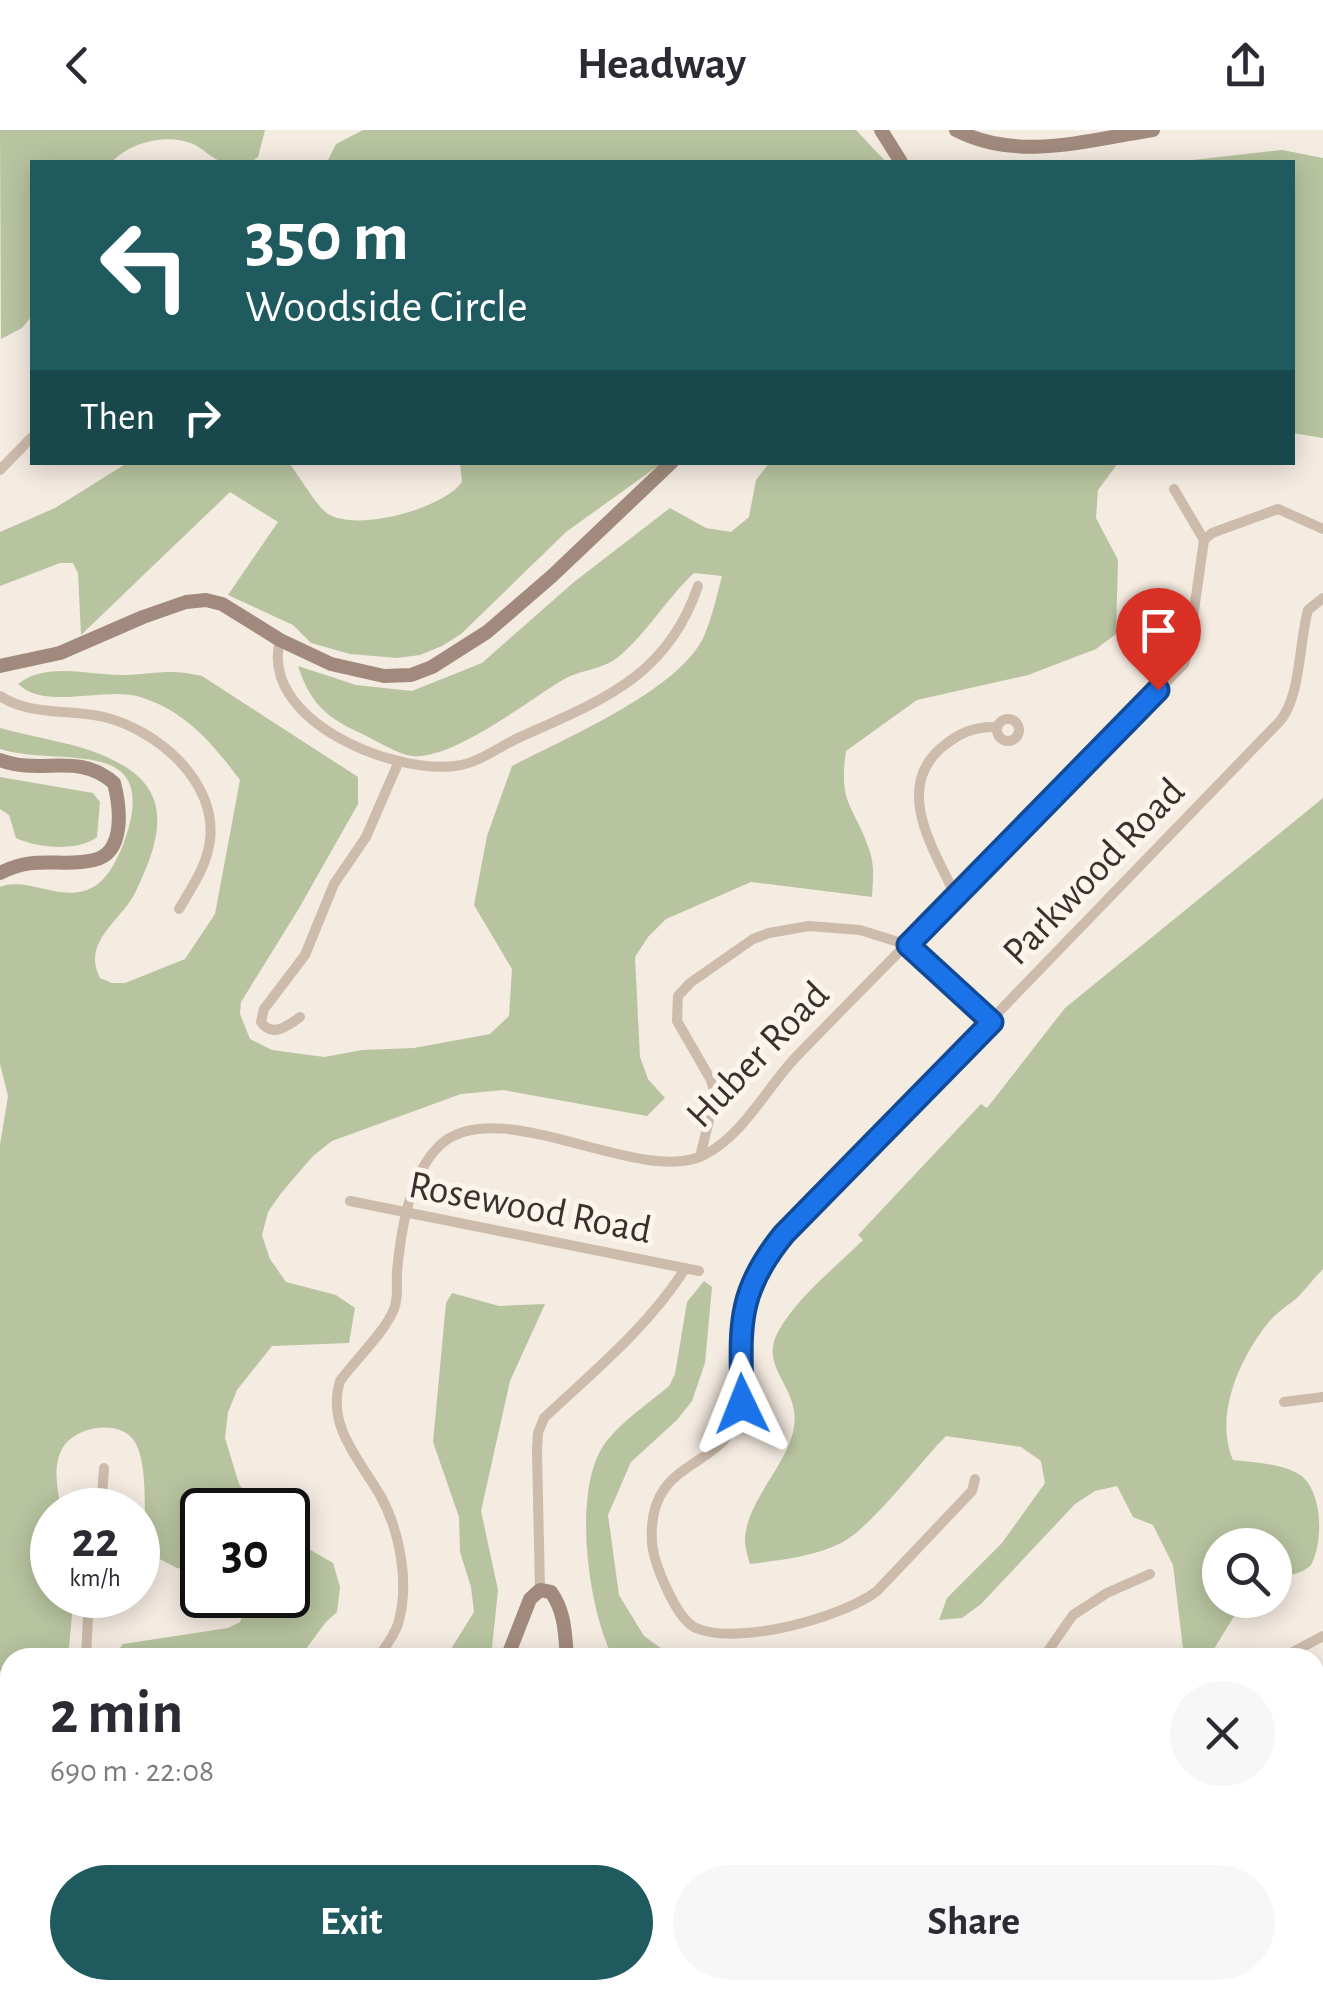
<!DOCTYPE html>
<html lang="en">
<head>
<meta charset="utf-8">
<style>
	body { margin:0; font-family:"Alegreya Sans",sans-serif; background:#f7f7f7; color:#2b2b33; height:100vh; display:flex; flex-direction:column; font-size:38px; white-space:nowrap }
	* { box-sizing:border-box; margin:0 }
	p { font-size:32px; color:#7c7c81 }
	.icon { flex:none; width:55px; height:55px; fill:none; stroke:currentColor; stroke-width:2; stroke-linecap:round; stroke-linejoin:round }
	.map { position:relative; flex:1; overflow:hidden }
	.details { position:absolute; left:0px; top:1518px; width:1325px; height:352px; display:flex; flex-direction:column; background:#fff; border-radius:30px 30px 0 0; box-shadow:0 5px 25px #0003 }
	.details>* { flex:none }
	.guide { position:absolute; left:30px; top:30px; width:1265px; height:305px; border-radius:0px; box-shadow:0 5px 25px #0003; background:#1f5a5e; color:#fff; overflow:hidden }
	.buttons { position:absolute; left:1202px; top:1398px; display:grid; gap:20px }
	.buttons a { display:grid; place-items:center; width:90px; height:90px; border-radius:50%; background:#fff; box-shadow:0 5px 25px #0003; font-size:50px }
	.speed { position:absolute; left:30px; top:1358px; display:flex; gap:20px; font-size:50px; font-weight:700; text-align:center }
	.speed>* { display:grid; place-content:center; width:130px; height:130px; border-radius:50%; background:#fff; box-shadow:0 5px 25px #0003; line-height:1 }
	.speed small { font-size:25px; font-weight:400 }
	.speed .limit { border:5px solid #111; border-radius:15px; background:#fff; color:#111 }
	.pin { position:absolute; display:grid; place-items:center; width:85px; height:85px; color:#fff; margin:-102px -42px; border-radius:50% 50% 50% 0; rotate:-45deg; box-shadow:0 0 10px #0007 }
	.pin .icon { rotate:45deg }
	.me { position:absolute; width:110px; margin:-55px; rotate:358deg; stroke-linejoin:round; filter:drop-shadow(0 0 8px #0008) }
	.turn { display:flex; align-items:center; gap:35px; height:210px; padding:0 50px; font-size:45px }
	.turn .icon { width:130px; height:130px; stroke-width:2.5 }
	.turn b { display:block; font-size:70px; line-height:85px }
	.then { display:flex; align-items:center; height:95px; padding:0 50px; background:#0003; gap:20px; font-size:38px }
	.round { display:grid; place-items:center; flex:none; width:105px; height:105px; border-radius:52px; background:#f7f7f7 }
	.overview { display:flex; align-items:center; justify-content:space-between; height:170px; padding:0 50px }
	h1 { font-size:60px; font-weight:700; line-height:75px }
	.action { display:flex; gap:20px; margin-top:auto; padding:20px 50px }
	.action a { flex:1; height:115px; border-radius:60px; background:#1f5a5e; color:#fff; font-size:40px; font-weight:700; line-height:115px; text-align:center }
	.action a+a { background:#f7f7f7; color:#2b2b33 }
	header { display:flex; justify-content:space-between; align-items:center; height:130px; padding:0 50px; background:#fff; font-size:45px; font-weight:700 }
	.map>svg:first-child { display:block }
</style>
</head>
<body>
<header><svg class="icon" aria-label="back" viewBox="0 0 24 24"><path d="M15 5l-7 7 7 7"/></svg>Headway<svg class="icon" aria-label="share" viewBox="0 0 24 24"><path d="M12 15V3M7 8l5-5 5 5M5 13v7h14v-7"/></svg></header>
<div class="map">
<svg width="1323" height="1869" viewBox="0 0 1323 1869">
	<rect width="100%" height="100%" fill="#f4ebe1"/>
	<g fill="#b8c4a0">
		<path d="M 0,0 L 265,0 L 258,27 L 251,32 C 242,33 229,35 220,31 C 210,27 202,18 193,14 C 168,3 130,12 112,32 L 32,32 L 32,186 L 22,198 L 1,209 Z"/>
		<polygon points="363,0 856,0 886,32 327,32 336,14"/>
		<polygon points="1282,20 1323,28 1323,308 1293,303 1292,32 1175,32"/>
		<path d="M 770,332 L 1118,333 L 1098,360 L 1096,388 L 1118,430 L 1116,504 L 1096,519 L 1028,545 L 917,570 L 846,621 C 838,675 854,675 869,719 C 875,735 873,751 872,767 L 751,752 L 666,789 L 648,807 L 635,827 L 640,927 L 648,949 L 665,968 L 647,986 L 503,960 L 461,964 L 332,1011 L 313,1026 L 282,1062 L 268,1082 L 262,1105 L 270,1129 L 286,1152 L 336,1165 L 355,1178 L 349,1213 L 272,1216 L 237,1260 L 228,1282 L 225,1308 L 239,1354 L 258,1380 L 202,1380 L 202,1443 L 177,1438 L 144,1421 C 144,1393 149,1336 135,1312 C 121,1288 74,1296 62,1319 C 52,1338 58,1360 61,1380 L 52,1380 L 52,1465 L 74,1465 L 68,1527 L 10,1528 L 10,1541 L 0,1541 L 0,1015 L 8,966 L 0,934 L 0,757 C 26,747 55,769 84,761 C 105,755 115,734 123,715 C 165,602 61,638 0,619 L 0,598 C 42,610 86,613 124,636 C 176,667 157,717 135,763 C 121,791 81,812 100,848 L 112,853 L 125,853 L 185,829 L 215,784 L 240,650 C 213,614 186,581 140,567 C 106,556 46,581 18,554 C 48,531 89,546 125,545 C 156,544 169,538 202,546 L 358,647 L 358,674 L 298,780 L 241,872 L 240,884 L 250,909 L 272,920 L 324,927 L 362,920 L 414,918 L 490,904 L 509,886 L 512,839 L 474,775 L 487,706 L 512,636 C 564,609 680,560 704,506 C 712,488 717,465 722,446 L 694,443 C 666,469 645,506 617,528 C 601,540 578,540 561,551 C 526,572 453,630 412,626 C 399,625 370,607 356,601 C 324,586 309,570 298,536 L 356,555 L 412,561 L 482,533 L 574,452 L 670,378 L 706,398 L 731,402 L 749,387 L 756,350 Z"/>
		<path d="M 127,333 L 289,333 C 299,345 316,376 328,384 C 357,402 443,379 462,352 L 460,333 L 662,333 L 566,402 L 461,504 L 442,516 L 420,525 L 397,528 L 350,524 L 311,513 L 293,495 L 228,465 L 278,392 L 230,362 L 81,505 L 78,443 L 73,433 L 60,433 L 0,456 L 0,402 L 55,378 Z"/>
		<path d="M 0,647 L 93,663 L 100,672 L 97,707 C 78,722 37,718 16,708 L 9,685 L 0,679 Z"/>
		<path d="M 1323,668 L 1323,1139 C 1314,1148 1306,1159 1297,1168 C 1287,1176 1276,1183 1268,1193 C 1239,1229 1214,1286 1233,1330 C 1255,1333 1285,1333 1303,1347 C 1323,1366 1323,1413 1311,1435 C 1304,1443 1286,1446 1275,1450 L 1275,1415 L 1220,1415 L 1220,1470 L 1244,1470 L 1209,1527 L 1184,1527 L 1173,1435 L 1153,1395 L 1133,1387 L 1117,1356 L 1095,1361 L 1075,1374 L 981,1474 L 962,1488 L 939,1490 L 947,1468 L 1002,1413 L 1045,1353 L 1041,1331 L 1021,1317 L 946,1306 C 919,1333 872,1397 841,1413 C 813,1427 780,1430 750,1434 C 748,1427 745,1418 745,1411 C 745,1366 801,1325 794,1281 C 790,1252 761,1233 778,1202 C 797,1167 835,1138 863,1110 L 858,1105 L 981,974 L 987,978 L 1065,878 Z"/>
		<path d="M 704,1151 L 712,1157 L 705,1233 L 692,1271 L 677,1290 L 631,1332 L 608,1385 L 619,1465 L 644,1506 L 673,1527 L 613,1527 C 588,1480 571,1357 606,1312 C 622,1291 649,1273 669,1256 L 675,1244 L 687,1172 Z"/>
		<polygon points="452,1163 499,1176 545,1174 510,1251 481,1381 498,1460 491,1527 446,1527 474,1482 471,1457 460,1422 459,1387 433,1312 446,1173"/>
		<polygon points="288,1407 333,1433 340,1457 337,1482 326,1492 300,1527 113,1527 123,1514 228,1498 240,1492 249,1471 246,1465 288,1465"/>
		<polygon points="932,1860 1075,1860 1080,1869 933,1869"/>
	</g>
	<g fill="none" stroke-linecap="round" stroke-linejoin="round">
		<g stroke="#cdbbac" stroke-width="10">
			<polyline points="0,340 32,307"/>
			<polyline points="1174,359 1204,410"/>
			<polyline points="1204,410 1212,403 1278,379 1323,399"/>
			<path d="M 280,510 C 259,590 391,644 455,636 C 479,633 497,618 518,608 C 600,571 667,548 698,456"/>
			<path d="M 0,566 C 30,586 71,579 104,587 C 157,600 217,651 210,710 C 207,736 192,757 179,779"/>
			<circle cx="1008" cy="600" r="11"/>
			<path d="M 956,767 C 935,721 893,660 941,618 C 959,603 974,596 997,597"/>
			<path d="M 300,887 C 288,896 272,908 261,892 L 264,879 L 305,825 L 334,754 L 366,707 L 399,631"/>
			<polyline points="700,1027 715,965 711,950 677,891 678,866 690,853 753,809 769,803 809,796 860,800 908,815 991,893"/>
			<polyline points="350,1071 699,1141"/>
			<polyline points="1284,1272 1323,1267"/>
			<path d="M 975,1349 L 972,1361 L 877,1461 C 842,1488 737,1516 696,1498 C 676,1489 654,1434 652,1413 C 646,1323 728,1344 742,1275 C 745,1258 741,1239 740,1222 C 739,1175 755,1140 784,1104 L 1280,591 C 1301,566 1299,512 1308,480 L 1323,468"/>
			<polyline points="89,1380 102,1366 104,1338"/>
			<path d="M 540,1460 L 537,1321 L 538,1303 L 544,1288 C 595,1240 647,1198 685,1139"/>
			<polyline points="86,1528 89,1465"/>
			<path d="M 378,1528 C 385,1517 394,1506 398,1494 C 410,1454 400,1401 380,1365 C 359,1329 326,1295 340,1251 C 355,1230 385,1202 394,1179 C 399,1167 396,1154 397,1142 C 401,1100 409,1045 440,1015 C 498,961 640,1057 704,1025 C 743,1006 767,957 796,927 C 924,795 1055,665 1184,534 L 1188,523 L 1204,410"/>
			<polyline points="1043,1528 1073,1485 1107,1463 1150,1444"/>
			<polyline points="1282,1528 1323,1506"/>
			<polyline points="1315,1686 1323,1680"/>
			<polyline points="10,1804 10,1824"/>
			<polyline points="461,1860 461,1869"/>
			<polyline points="779,1860 783,1869"/>
			<polyline points="823,1860 826,1869"/>
			<polyline points="600,1866 606,1869"/>
			<polyline points="288,1869 294,1860"/>
			<polyline points="679,1869 688,1860"/>
		</g>
		<g stroke="#a18a7d" stroke-width="14">
			<polyline points="881,0 901,32"/>
			<path d="M 956,0 C 1018,32 1087,10 1153,0"/>
			<polyline points="0,536 60,523 143,487 186,472 206,470 222,474 280,510 331,534 384,546 411,545 432,537 487,502 552,446 672,332"/>
			<path d="M 0,630 C 42,646 77,621 114,653 C 120,676 126,723 94,730 C 61,738 36,724 0,743"/>
			<path d="M 507,1528 L 530,1469 L 540,1460 L 551,1462 C 565,1482 565,1503 567,1528"/>
			<polyline points="1105,1860 1105,1869"/>
			<polyline points="8,1869 16,1860"/>
		</g>
	</g>
	<g fill="none" stroke-linecap="round" stroke-linejoin="round">
		<defs>
			<path id="route" d="M 742,1274 C 741,1200 734,1165 784,1104 L 992,892 L 908,815 L 1158,560"/>
		</defs>
		<use href="#route" stroke="#114b97" stroke-width="25"/>
		<use href="#route" stroke="#1a73e8" stroke-width="18"/>
	</g>
	<g text-anchor="middle" dominant-baseline="central" stroke-width="10" stroke-linejoin="round" paint-order="stroke">
		<g font-size="40" fill="#3b302b" stroke="#fbf5ee">
			<text transform="translate(1094 742) rotate(-46)">Parkwood Road</text>
			<text transform="translate(758 925) rotate(-46)">Huber Road</text>
			<text transform="translate(530 1078) rotate(11)">Rosewood Road</text>
		</g>
	</g>
</svg>
<div class="buttons">
<a><svg class="icon" aria-label="search" viewBox="0 0 24 24"><circle cx="10" cy="10" r="6"/><path d="M15 15l6 6"/></svg></a>
</div>
<div class="speed"><div>22<small>km/h</small></div><div class="limit">30</div></div>
<div class="pin" style="left:1158px;top:560px;background:#d93025"><svg class="icon" aria-label="arrive" viewBox="0 0 24 24"><path d="M6 21V4h12l-3 4 3 4H6"/></svg></div>
<svg class="me" style="left:742px;top:1274px" viewBox="-20 -20 40 40"><path d="M0-17L14 15 0 8-14 15z" fill="#1a73e8" stroke="#fff" stroke-width="4"/></svg>
<div class="guide">
<div class="turn"><svg class="icon" aria-label="left" viewBox="0 0 24 24"><path d="M17 20v-9H6M10 6l-5 5 5 5"/></svg><div><b>350 m</b>Woodside Circle</div></div>
<div class="then">Then<svg class="icon" aria-label="right" viewBox="0 0 24 24"><path d="M7 20v-9h11M14 6l5 5-5 5"/></svg></div>
</div>
<section class="details">
<div class="overview"><div><h1>2 min</h1><p>690 m · 22:08</p></div><a class="round"><svg class="icon" aria-label="close" viewBox="0 0 24 24"><path d="M6 6l12 12M18 6L6 18"/></svg></a></div>
<div class="action"><a>Exit</a><a>Share</a></div>
</section>
</div>
</body>
</html>
